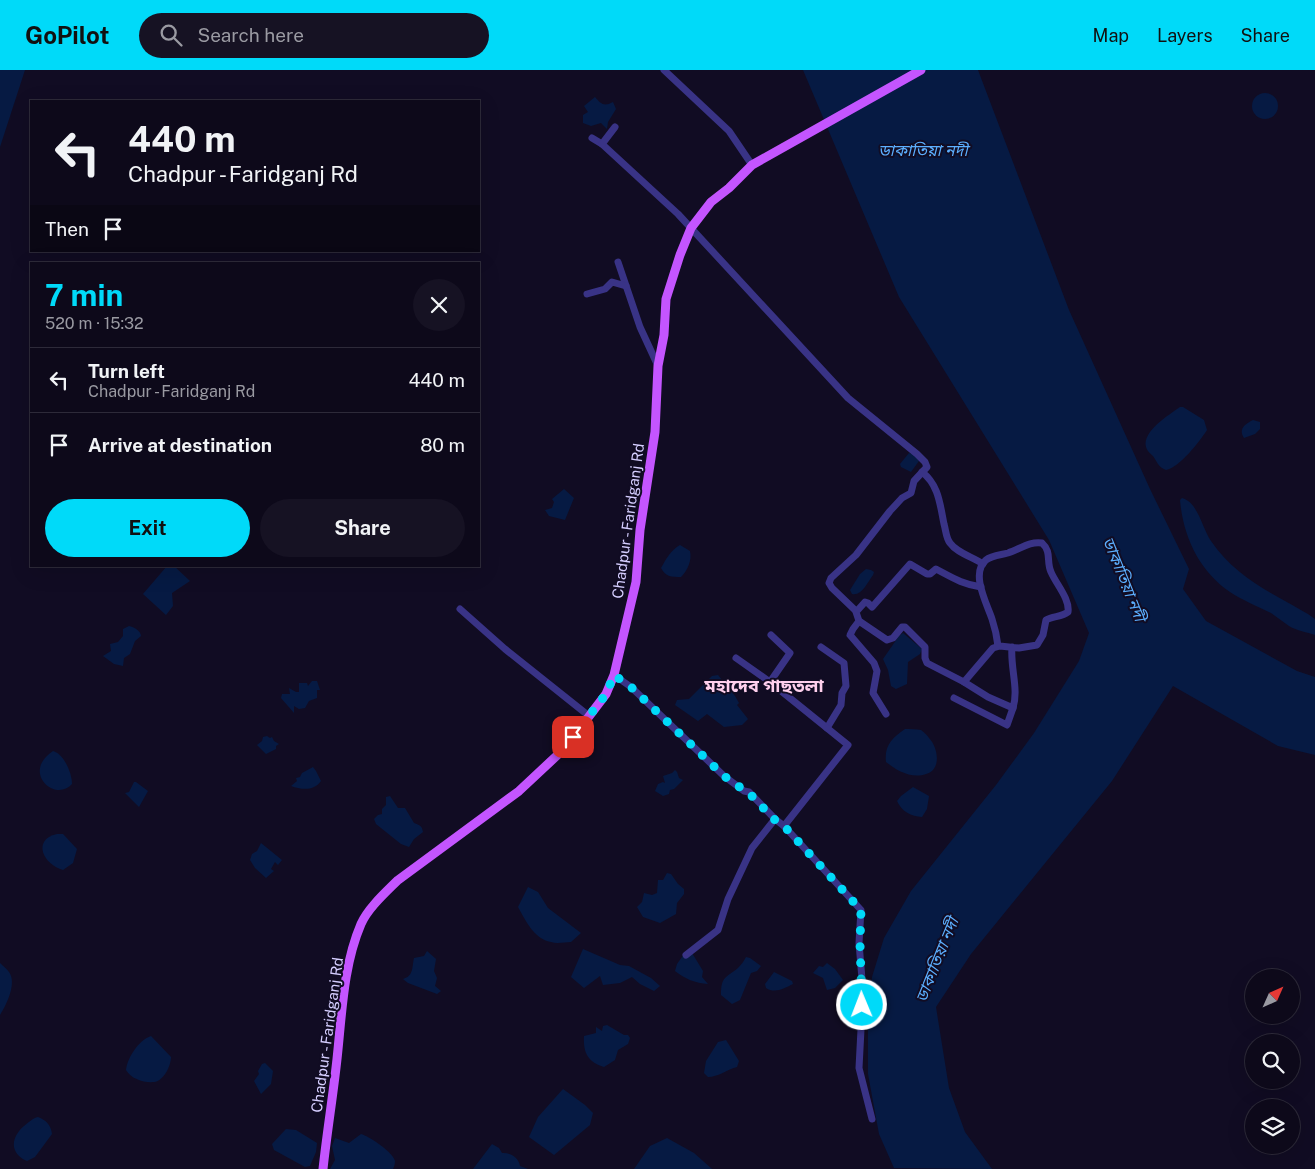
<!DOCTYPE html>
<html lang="en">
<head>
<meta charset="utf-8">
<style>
	body { margin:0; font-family:"Public Sans","Noto Sans Bengali",sans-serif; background:#161223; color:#f1f3f6; height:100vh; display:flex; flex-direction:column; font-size:19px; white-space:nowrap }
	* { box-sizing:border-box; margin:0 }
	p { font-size:16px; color:#9a9aa2 }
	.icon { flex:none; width:28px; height:28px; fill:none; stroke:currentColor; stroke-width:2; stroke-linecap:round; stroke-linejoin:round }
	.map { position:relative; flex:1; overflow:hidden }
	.sheet { position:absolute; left:30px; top:192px; width:450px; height:305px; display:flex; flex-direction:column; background:#0d091a; border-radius:0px; box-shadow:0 5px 20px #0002,0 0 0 1px #2d2a39 }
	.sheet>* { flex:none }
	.top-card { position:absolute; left:30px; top:30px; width:450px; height:152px; border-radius:0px; box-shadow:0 5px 20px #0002,0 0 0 1px #2d2a39; background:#0d091a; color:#f1f3f6; overflow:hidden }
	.needle { width:32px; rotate:45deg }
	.buttons { position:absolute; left:1245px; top:899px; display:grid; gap:10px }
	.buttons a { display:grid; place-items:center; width:55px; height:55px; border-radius:50%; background:#0d091a; box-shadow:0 5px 20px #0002,0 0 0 1px #2d2a39; font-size:25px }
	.pin { position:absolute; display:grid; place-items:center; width:42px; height:42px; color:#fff; margin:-21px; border-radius:10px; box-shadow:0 2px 8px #0006 }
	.me { position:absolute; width:55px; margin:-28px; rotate:359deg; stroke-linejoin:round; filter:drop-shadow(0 0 4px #0008) }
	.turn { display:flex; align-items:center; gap:18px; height:105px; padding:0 15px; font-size:22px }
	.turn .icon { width:65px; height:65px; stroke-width:2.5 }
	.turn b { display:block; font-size:35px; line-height:42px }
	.then { display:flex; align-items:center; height:48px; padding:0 15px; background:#0003; gap:10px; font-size:19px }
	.round { display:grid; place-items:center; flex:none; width:52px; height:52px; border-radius:26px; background:#161223 }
	.head { display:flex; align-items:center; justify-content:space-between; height:85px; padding:0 15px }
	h1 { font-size:30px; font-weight:700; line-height:38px; color:#00daf9 }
	.action { display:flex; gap:10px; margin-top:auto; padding:10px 15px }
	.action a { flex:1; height:58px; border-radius:30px; background:#00daf9; color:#111; font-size:20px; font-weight:700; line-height:58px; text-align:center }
	.action a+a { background:#161223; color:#f1f3f6 }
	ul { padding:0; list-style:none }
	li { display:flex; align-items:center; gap:15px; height:65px; padding:0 15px; border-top:1px solid #2d2a39 }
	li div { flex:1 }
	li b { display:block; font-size:19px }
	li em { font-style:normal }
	header { display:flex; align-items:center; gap:30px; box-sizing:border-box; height:70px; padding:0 25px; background:#00daf9; color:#111 }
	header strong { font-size:24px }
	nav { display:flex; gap:28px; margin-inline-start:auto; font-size:18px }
	.search { width:350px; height:45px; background:#161223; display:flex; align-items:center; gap:12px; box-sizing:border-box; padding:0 18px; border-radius:28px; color:#9a9aa2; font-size:19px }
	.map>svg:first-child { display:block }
</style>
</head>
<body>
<header>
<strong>GoPilot</strong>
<div class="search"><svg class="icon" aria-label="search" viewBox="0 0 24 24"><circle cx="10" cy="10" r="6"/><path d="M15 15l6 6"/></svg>Search here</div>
<nav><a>Map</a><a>Layers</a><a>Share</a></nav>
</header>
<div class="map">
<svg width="1315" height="1099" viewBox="0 0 1315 1099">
	<rect width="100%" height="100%" fill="#110c23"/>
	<g fill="#061a43">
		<polygon points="0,0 25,0 0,77"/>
		<polygon points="803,0 978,0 1069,240 1150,419 1189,499 1183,519 1206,551 1297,601 1315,607 1315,685 1278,676 1173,616 1112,711 971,884 936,937 949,1018 965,1062 992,1099 894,1098 879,1064 868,1004 868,941 872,907 884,868 911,821 996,715 1034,663 1079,591 1089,563 1049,470 899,227"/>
		<circle cx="1265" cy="36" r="13"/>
		<path d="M 595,27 C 601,34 604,37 613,32 L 616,39 L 608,52 L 607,59 L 601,53 L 591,56 L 583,53 L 583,45 L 588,42 L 584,36 Z"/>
		<path d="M 1180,337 L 1183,337 L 1204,350 L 1207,360 C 1199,372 1180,397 1166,400 C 1158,397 1158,393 1153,386 C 1150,383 1147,381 1146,377 C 1142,361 1169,345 1180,337 Z"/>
		<path d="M 1253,350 L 1260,352 L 1260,359 L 1255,364 L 1244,368 C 1238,359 1245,354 1253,350 Z"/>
		<polygon points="909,383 915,385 919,391 911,402 901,397 900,394"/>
		<polygon points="564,419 574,428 565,450 549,446 545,440 552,438 554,432 552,429"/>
		<path d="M 1182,428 C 1198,432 1202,458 1211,471 C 1230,499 1256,515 1285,531 C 1295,537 1306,542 1315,549 L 1315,565 C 1307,562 1297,561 1289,556 C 1283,552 1277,547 1271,543 C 1257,536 1242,530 1230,522 C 1199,501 1183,466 1180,430 Z"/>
		<path d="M 680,475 L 690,481 C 692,490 688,500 681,507 C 671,507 666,507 661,498 C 666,489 671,480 680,475 Z"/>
		<polygon points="167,496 174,496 190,511 172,523 173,536 166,545 143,524"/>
		<path d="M 866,499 L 871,500 L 874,502 L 873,505 C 867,513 862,526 852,524 L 850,520 L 860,504 Z"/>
		<path d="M 129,556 C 134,557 141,561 141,566 L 135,571 L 130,584 L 124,588 L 123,596 L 114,594 L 103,586 L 111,581 L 110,574 L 118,572 L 123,566 L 123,559 Z"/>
		<polygon points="903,563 922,579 920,584 908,592 907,614 896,619 891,616 888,600 883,589 899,566"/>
		<polygon points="718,605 735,626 739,633 737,635 748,649 742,655 724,657 707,644 698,651 675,635 677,630 689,629 712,606"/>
		<polygon points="312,611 317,611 320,620 317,620 317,628 309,631 305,638 299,639 294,636 294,643 281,628 282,624 290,624 289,618 296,622 299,622 299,613 307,613 308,616"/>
		<path d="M 905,659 C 910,659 916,659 921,660 C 924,662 927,665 929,668 C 938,677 942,700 926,704 C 912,709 897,701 886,692 C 884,676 892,668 905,659 Z"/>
		<polygon points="267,666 270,668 272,667 274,671 279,674 276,676 276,679 266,684 257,675 262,671 263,667"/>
		<path d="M 53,681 C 64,684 72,703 72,714 C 55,733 21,702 53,681 Z"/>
		<path d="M 313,697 L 316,701 L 321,711 C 314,721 302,720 291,716 L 297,711 L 296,708 L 300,707 L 302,703 Z"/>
		<polygon points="675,700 677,702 679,708 683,710 674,719 670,720 669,724 663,726 655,721 658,714 663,712 665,713 663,706 672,703"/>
		<polygon points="134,712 136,712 148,721 139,737 125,723 129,722"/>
		<path d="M 913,717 L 929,726 L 927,739 L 922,747 C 911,746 902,742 897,731 L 901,726 Z"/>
		<path d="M 390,726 L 398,738 L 405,738 L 414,753 C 420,755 422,756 423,762 L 414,769 L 409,777 L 401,774 L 376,754 L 374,749 L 378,745 L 382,744 L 382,739 L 386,735 L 386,727 Z"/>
		<path d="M 57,764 L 63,764 L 77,779 L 73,793 L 63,800 C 44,795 31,770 57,764 Z"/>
		<polygon points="261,773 282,790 278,795 275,792 271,799 274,801 266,808 255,798 250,790 252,784 257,781"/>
		<polygon points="667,803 671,804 678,814 684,819 684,824 677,833 676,844 660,853 643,847 637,837 642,832 644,823 652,825 657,823 658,810 663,810"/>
		<path d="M 528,817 L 538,822 L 548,838 L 581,863 L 571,872 C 565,872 557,874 551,872 C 534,869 526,851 518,837 Z"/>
		<polygon points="583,879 620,895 629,896 651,908 660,916 654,921 640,914 632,907 620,913 603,915 600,906 584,918 571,907"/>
		<path d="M 427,881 L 436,889 L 434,901 L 437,908 L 435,916 L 441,921 L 437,924 L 408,913 L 403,909 C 414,906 412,896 414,888 L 424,886 Z"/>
		<path d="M 692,883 L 703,901 L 702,907 L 708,914 C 695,913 685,909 675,901 L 677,894 L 684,884 Z"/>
		<path d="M 746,887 L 750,888 L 761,896 L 757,901 L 751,903 L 740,930 L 732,934 L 721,925 C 721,906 726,908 738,898 C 741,895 744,891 746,887 Z"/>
		<path d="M 0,893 C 3,896 7,899 9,902 C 17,913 7,934 0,945 Z"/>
		<polygon points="827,893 835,899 843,910 835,918 827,920 823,908 813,903 819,896 823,897"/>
		<path d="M 774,902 L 792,911 L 793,914 C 785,918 775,924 766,918 L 765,914 Z"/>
		<path d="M 607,955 L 624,965 L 628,965 L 630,968 L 628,974 L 618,980 L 615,990 L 604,997 C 588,992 583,983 584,966 L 596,963 L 596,957 L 602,961 L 603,956 Z"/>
		<path d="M 151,966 L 171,987 C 171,995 164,1011 154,1012 C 144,1013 131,1009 126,1000 C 127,988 139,970 151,966 Z"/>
		<path d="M 726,970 L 739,991 L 737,997 C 726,1000 718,1007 708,1007 L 704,1003 L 706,991 L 718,972 Z"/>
		<polygon points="265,993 273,1001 271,1014 261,1024 254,1011 259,1004 258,1001 262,994"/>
		<polygon points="563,1019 585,1035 593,1043 590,1055 554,1085 529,1067 538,1047"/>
		<path d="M 38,1047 C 46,1050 51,1055 52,1064 L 35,1087 L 27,1091 C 9,1083 11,1067 24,1056 C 29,1052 33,1048 38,1047 Z"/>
		<polygon points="286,1059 296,1060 317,1073 316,1082 310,1096 305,1097 274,1080 272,1074"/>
		<path d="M 361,1064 C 369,1066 394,1083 395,1091 C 395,1094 394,1097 393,1099 L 330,1099 L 335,1090 L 332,1076 L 335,1068 L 349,1073 Z"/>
		<polygon points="667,1068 694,1083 712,1099 634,1099 650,1076"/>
		<path d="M 492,1074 L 499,1078 L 502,1083 C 510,1082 519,1088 520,1096 L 528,1099 L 473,1099 Z"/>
	</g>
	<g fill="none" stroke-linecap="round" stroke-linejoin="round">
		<g stroke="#393386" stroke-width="7">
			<polyline points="664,0 729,61 752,95"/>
			<polyline points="592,68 602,74 678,144 848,328 917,384 925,392 927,397 914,411 911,423 902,428 890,441 856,485 831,508 829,513 832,518 856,541"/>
			<polyline points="602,74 615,57"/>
			<polyline points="618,192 640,257 658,296"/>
			<polyline points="587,224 605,219 612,212 626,216"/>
			<path d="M 922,402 C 939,415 940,435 944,454 C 946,461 946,468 950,473 C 957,483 973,487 983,494"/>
			<polyline points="460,539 505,579 589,646"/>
			<polyline points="859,551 853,559 850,565 874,593 877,601 873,623 886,644"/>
			<path d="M 998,576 C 997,567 995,558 992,549 C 987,534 970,503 986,490 C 992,485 1001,485 1008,483 C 1020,479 1030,471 1042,473 C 1052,482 1046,491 1051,502 C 1056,514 1070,529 1068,542 C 1062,547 1053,546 1046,550 L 1043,565 L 1037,575 L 1019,578 L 1000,576 L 993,578 L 964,612 L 988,627 L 1013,638 C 1019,619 1010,597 1012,577"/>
			<polyline points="821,577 844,593 846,616 842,623 841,635 827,658"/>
			<polyline points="736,588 770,612 848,675 784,756"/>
			<polyline points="614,605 631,617 724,706 744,721 749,722 775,749 784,756 861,840 859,873 863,921 859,998 872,1049"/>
			<polyline points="770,612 790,583 771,565"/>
			<path d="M 964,612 L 927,593 L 925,588 L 925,577 L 905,557 L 902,557 L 893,568 L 887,570 L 859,551 L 856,542 L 865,532 L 868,533 L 872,537 L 873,536 L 910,494 L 927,504 L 930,504 L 936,499 C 953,508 962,514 981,517"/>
			<polyline points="954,628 1007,655 1013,638"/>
			<polyline points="686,885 718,860 728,829 752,778 775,749"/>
		</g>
		<path stroke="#c455ff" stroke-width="9" d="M 323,1099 C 327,1062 333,1026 337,989 C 342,944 343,896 361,854 C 368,838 386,822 398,810 L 519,721 L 565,678 L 606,624 L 614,605 L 636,512 L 640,460 L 655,362 L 658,296 L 664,265 L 666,229 L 680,185 L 691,158 L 711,132 L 729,118 L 752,95 L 921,0"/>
	</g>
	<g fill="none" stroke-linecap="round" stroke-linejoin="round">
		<polyline stroke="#00daf9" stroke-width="9" stroke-dasharray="0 16.2" points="573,667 606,624 614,605 631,617 724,706 744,720 748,722 775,750 784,756 861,840 860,873 862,935"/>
	</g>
	<g text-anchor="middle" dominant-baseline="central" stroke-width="4" stroke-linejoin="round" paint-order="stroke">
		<g font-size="15" fill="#d5ceff" stroke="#110c23">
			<text transform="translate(628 451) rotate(-82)">Chadpur - Faridganj Rd</text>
			<text transform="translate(327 965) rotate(-82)">Chadpur - Faridganj Rd</text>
		</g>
		<g font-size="16" font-style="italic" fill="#5cafff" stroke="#110c23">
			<text x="923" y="80">ডাকাতিয়া নদী</text>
			<text transform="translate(1124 509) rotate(68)">ডাকাতিয়া নদী</text>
			<text transform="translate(937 890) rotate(-68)">ডাকাতিয়া নদী</text>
		</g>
		<g font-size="18" font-weight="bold" fill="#ffd0ed" stroke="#110c23">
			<text x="764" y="615">মহাদেব গাছতলা</text>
		</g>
	</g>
</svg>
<div class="buttons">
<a><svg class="needle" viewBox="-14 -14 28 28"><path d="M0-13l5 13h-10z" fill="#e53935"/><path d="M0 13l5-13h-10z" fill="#9a9aa2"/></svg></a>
<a><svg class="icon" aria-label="search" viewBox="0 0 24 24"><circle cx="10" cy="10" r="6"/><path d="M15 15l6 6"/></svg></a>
<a><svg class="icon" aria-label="layers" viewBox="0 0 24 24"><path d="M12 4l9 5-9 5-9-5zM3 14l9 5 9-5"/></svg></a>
</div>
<div class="pin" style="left:573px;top:667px;background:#d93025"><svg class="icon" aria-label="arrive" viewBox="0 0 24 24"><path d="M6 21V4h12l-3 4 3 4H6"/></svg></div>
<svg class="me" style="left:862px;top:935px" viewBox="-20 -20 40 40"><circle r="17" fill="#00daf9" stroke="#fff" stroke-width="3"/><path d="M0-11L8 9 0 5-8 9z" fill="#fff"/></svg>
<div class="top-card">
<div class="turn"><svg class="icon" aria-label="left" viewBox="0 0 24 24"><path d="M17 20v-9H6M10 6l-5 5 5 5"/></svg><div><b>440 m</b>Chadpur - Faridganj Rd</div></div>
<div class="then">Then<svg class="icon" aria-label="arrive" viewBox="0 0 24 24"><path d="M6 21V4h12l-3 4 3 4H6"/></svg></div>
</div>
<section class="sheet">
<div class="head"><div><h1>7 min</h1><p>520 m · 15:32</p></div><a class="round"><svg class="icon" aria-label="close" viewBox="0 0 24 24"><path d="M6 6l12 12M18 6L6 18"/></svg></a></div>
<ul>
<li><svg class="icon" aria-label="left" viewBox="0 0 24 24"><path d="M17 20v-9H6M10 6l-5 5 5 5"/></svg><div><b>Turn left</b><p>Chadpur - Faridganj Rd</p></div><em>440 m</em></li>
<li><svg class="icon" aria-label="arrive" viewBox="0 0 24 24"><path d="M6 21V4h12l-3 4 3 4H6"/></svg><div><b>Arrive at destination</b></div><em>80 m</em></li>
</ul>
<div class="action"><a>Exit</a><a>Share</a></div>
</section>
</div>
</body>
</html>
